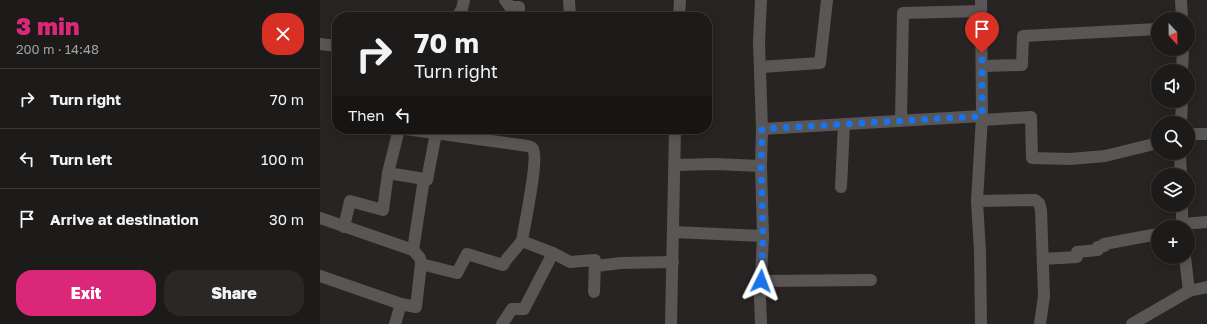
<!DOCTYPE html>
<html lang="en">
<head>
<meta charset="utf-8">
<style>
	body { margin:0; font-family:"Golos Text",sans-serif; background:#2a2827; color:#f1f3f6; height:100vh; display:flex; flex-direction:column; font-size:15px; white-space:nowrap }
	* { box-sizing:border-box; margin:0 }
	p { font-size:13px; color:#a0a1a2 }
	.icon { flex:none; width:22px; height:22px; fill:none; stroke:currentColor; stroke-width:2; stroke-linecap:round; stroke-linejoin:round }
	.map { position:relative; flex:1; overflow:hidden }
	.sheet { display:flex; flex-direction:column; background:#1d1b1a; width:320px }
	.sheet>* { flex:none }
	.top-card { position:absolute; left:12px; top:12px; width:380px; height:122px; border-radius:16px; box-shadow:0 2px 10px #0003,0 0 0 1px #3b3939; background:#1d1b1a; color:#f1f3f6; overflow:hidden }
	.needle { width:26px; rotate:158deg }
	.tools { position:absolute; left:831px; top:12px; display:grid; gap:8px }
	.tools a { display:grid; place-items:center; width:44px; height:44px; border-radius:50%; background:#1d1b1a; box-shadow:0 2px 10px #0003,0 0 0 1px #3b3939; font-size:20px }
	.pin { position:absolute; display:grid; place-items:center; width:34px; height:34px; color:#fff; margin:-41px -17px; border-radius:50% 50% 50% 0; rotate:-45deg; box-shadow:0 0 4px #0007 }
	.pin .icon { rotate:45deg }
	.me { position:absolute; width:44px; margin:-22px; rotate:3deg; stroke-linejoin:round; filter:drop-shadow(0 0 3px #0008) }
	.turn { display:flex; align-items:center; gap:14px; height:84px; padding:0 16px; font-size:18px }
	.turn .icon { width:52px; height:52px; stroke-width:2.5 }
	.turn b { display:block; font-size:28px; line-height:34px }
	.then { display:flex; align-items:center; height:38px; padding:0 16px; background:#0003; gap:8px; font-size:15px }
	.round { display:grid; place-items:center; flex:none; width:42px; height:42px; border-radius:16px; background:#2a2827 }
	.headline { display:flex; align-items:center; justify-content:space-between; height:68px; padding:0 16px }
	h1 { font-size:24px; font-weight:800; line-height:30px; color:#db2777 }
	.cta { display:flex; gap:8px; margin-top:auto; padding:8px 16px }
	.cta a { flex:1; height:46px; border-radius:16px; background:#db2777; color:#fff; font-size:16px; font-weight:800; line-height:46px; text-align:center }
	.cta a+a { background:#2a2827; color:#f1f3f6 }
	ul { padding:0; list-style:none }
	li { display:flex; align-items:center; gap:12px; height:60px; padding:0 16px; border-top:1px solid #3b3939 }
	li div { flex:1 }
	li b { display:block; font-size:15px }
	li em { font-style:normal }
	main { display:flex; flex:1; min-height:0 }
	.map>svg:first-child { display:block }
</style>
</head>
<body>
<main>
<section class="sheet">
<div class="headline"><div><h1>3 min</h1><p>200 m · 14:48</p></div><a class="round" style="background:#d93025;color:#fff"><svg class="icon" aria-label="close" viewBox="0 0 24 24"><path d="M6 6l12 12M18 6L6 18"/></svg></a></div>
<ul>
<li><svg class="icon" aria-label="right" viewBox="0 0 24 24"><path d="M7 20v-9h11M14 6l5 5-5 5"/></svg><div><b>Turn right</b></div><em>70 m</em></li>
<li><svg class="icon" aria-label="left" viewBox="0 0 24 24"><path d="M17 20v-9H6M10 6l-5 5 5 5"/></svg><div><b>Turn left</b></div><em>100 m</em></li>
<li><svg class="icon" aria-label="arrive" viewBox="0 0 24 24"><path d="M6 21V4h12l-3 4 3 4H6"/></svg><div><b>Arrive at destination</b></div><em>30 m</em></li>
</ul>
<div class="cta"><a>Exit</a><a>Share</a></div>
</section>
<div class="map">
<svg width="887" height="324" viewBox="0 0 887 324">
	<rect width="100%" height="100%" fill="#272423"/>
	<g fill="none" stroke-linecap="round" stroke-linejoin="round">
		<g stroke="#595655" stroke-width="12">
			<polyline points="185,0 190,7 199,7 199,17"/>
			<polyline points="249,0 250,17"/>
			<polyline points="661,0 662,116 657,201 660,252 661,324"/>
			<polyline points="861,0 862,19"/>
			<polyline points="137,17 142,9 144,0"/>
			<polyline points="359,17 360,0"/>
			<polyline points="0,44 17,46"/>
			<polyline points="662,66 702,65 703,36 838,29"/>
			<polyline points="440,67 500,63 507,0"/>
			<polyline points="862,71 863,49"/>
			<polyline points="581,120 583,13 661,11"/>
			<polyline points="662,120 711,117 712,158 750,159 785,156 838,143"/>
			<polyline points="861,123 862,101"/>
			<polyline points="79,129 68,173 104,179"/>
			<path d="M 85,129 L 208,146 C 211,147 212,147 213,149 C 219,159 204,227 202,241 L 233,253 L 204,309 L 192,309 L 182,324"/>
			<polyline points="442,129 662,116"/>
			<polyline points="868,134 887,134"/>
			<polyline points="860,153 861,175"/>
			<polyline points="355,165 395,164 441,166"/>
			<polyline points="521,187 524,124"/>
			<polyline points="657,201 715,200 719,203 721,210 724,296 720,324"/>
			<polyline points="862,205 862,227"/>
			<polyline points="0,218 93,250 100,258 101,264 96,307 81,304 75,324"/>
			<polyline points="862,224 887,222"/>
			<polyline points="24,227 30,201 63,210 68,173"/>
			<polyline points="353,232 443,236"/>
			<polyline points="93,250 104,179 107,180 116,133"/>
			<polyline points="233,253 250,262 275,260 274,292"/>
			<polyline points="865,257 869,291"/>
			<polyline points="723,259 757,257 757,252 778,250 778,247 784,246 784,244 838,234"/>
			<polyline points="101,264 137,273 147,254 183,265 186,260 202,241"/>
			<polyline points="276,266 301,263 353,262"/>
			<polyline points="0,276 81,304"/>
			<polyline points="441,281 551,280"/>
			<polyline points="351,324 355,129"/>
			<polyline points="441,324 440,298 443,236 441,166 442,129 439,42 441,0"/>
			<polyline points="812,324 869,291 887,287"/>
		</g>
	</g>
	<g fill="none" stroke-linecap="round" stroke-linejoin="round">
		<polyline stroke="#1a73e8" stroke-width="7" stroke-dasharray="0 12.6" points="441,281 443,236 441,166 442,129 662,116 662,53"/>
	</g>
</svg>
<div class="tools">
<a><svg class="needle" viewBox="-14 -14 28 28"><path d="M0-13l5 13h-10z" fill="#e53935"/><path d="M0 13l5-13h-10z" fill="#a0a1a2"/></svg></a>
<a><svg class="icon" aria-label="sound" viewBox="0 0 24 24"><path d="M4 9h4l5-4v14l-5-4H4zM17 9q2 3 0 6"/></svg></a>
<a><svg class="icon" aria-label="search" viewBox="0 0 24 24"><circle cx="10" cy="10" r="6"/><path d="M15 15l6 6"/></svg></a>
<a><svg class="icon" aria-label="layers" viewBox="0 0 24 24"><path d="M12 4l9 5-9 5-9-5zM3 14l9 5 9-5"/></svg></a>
<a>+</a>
</div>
<div class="pin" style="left:662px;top:53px;background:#d93025"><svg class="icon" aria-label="arrive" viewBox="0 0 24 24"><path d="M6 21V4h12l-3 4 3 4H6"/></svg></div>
<svg class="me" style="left:441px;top:281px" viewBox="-20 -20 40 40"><path d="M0-17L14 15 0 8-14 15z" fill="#1a73e8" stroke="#fff" stroke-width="4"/></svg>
<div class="top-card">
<div class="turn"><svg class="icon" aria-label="right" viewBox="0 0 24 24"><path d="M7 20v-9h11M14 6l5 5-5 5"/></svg><div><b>70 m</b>Turn right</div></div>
<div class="then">Then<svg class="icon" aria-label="left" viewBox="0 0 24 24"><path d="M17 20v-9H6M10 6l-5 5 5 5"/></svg></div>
</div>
</div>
</main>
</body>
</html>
